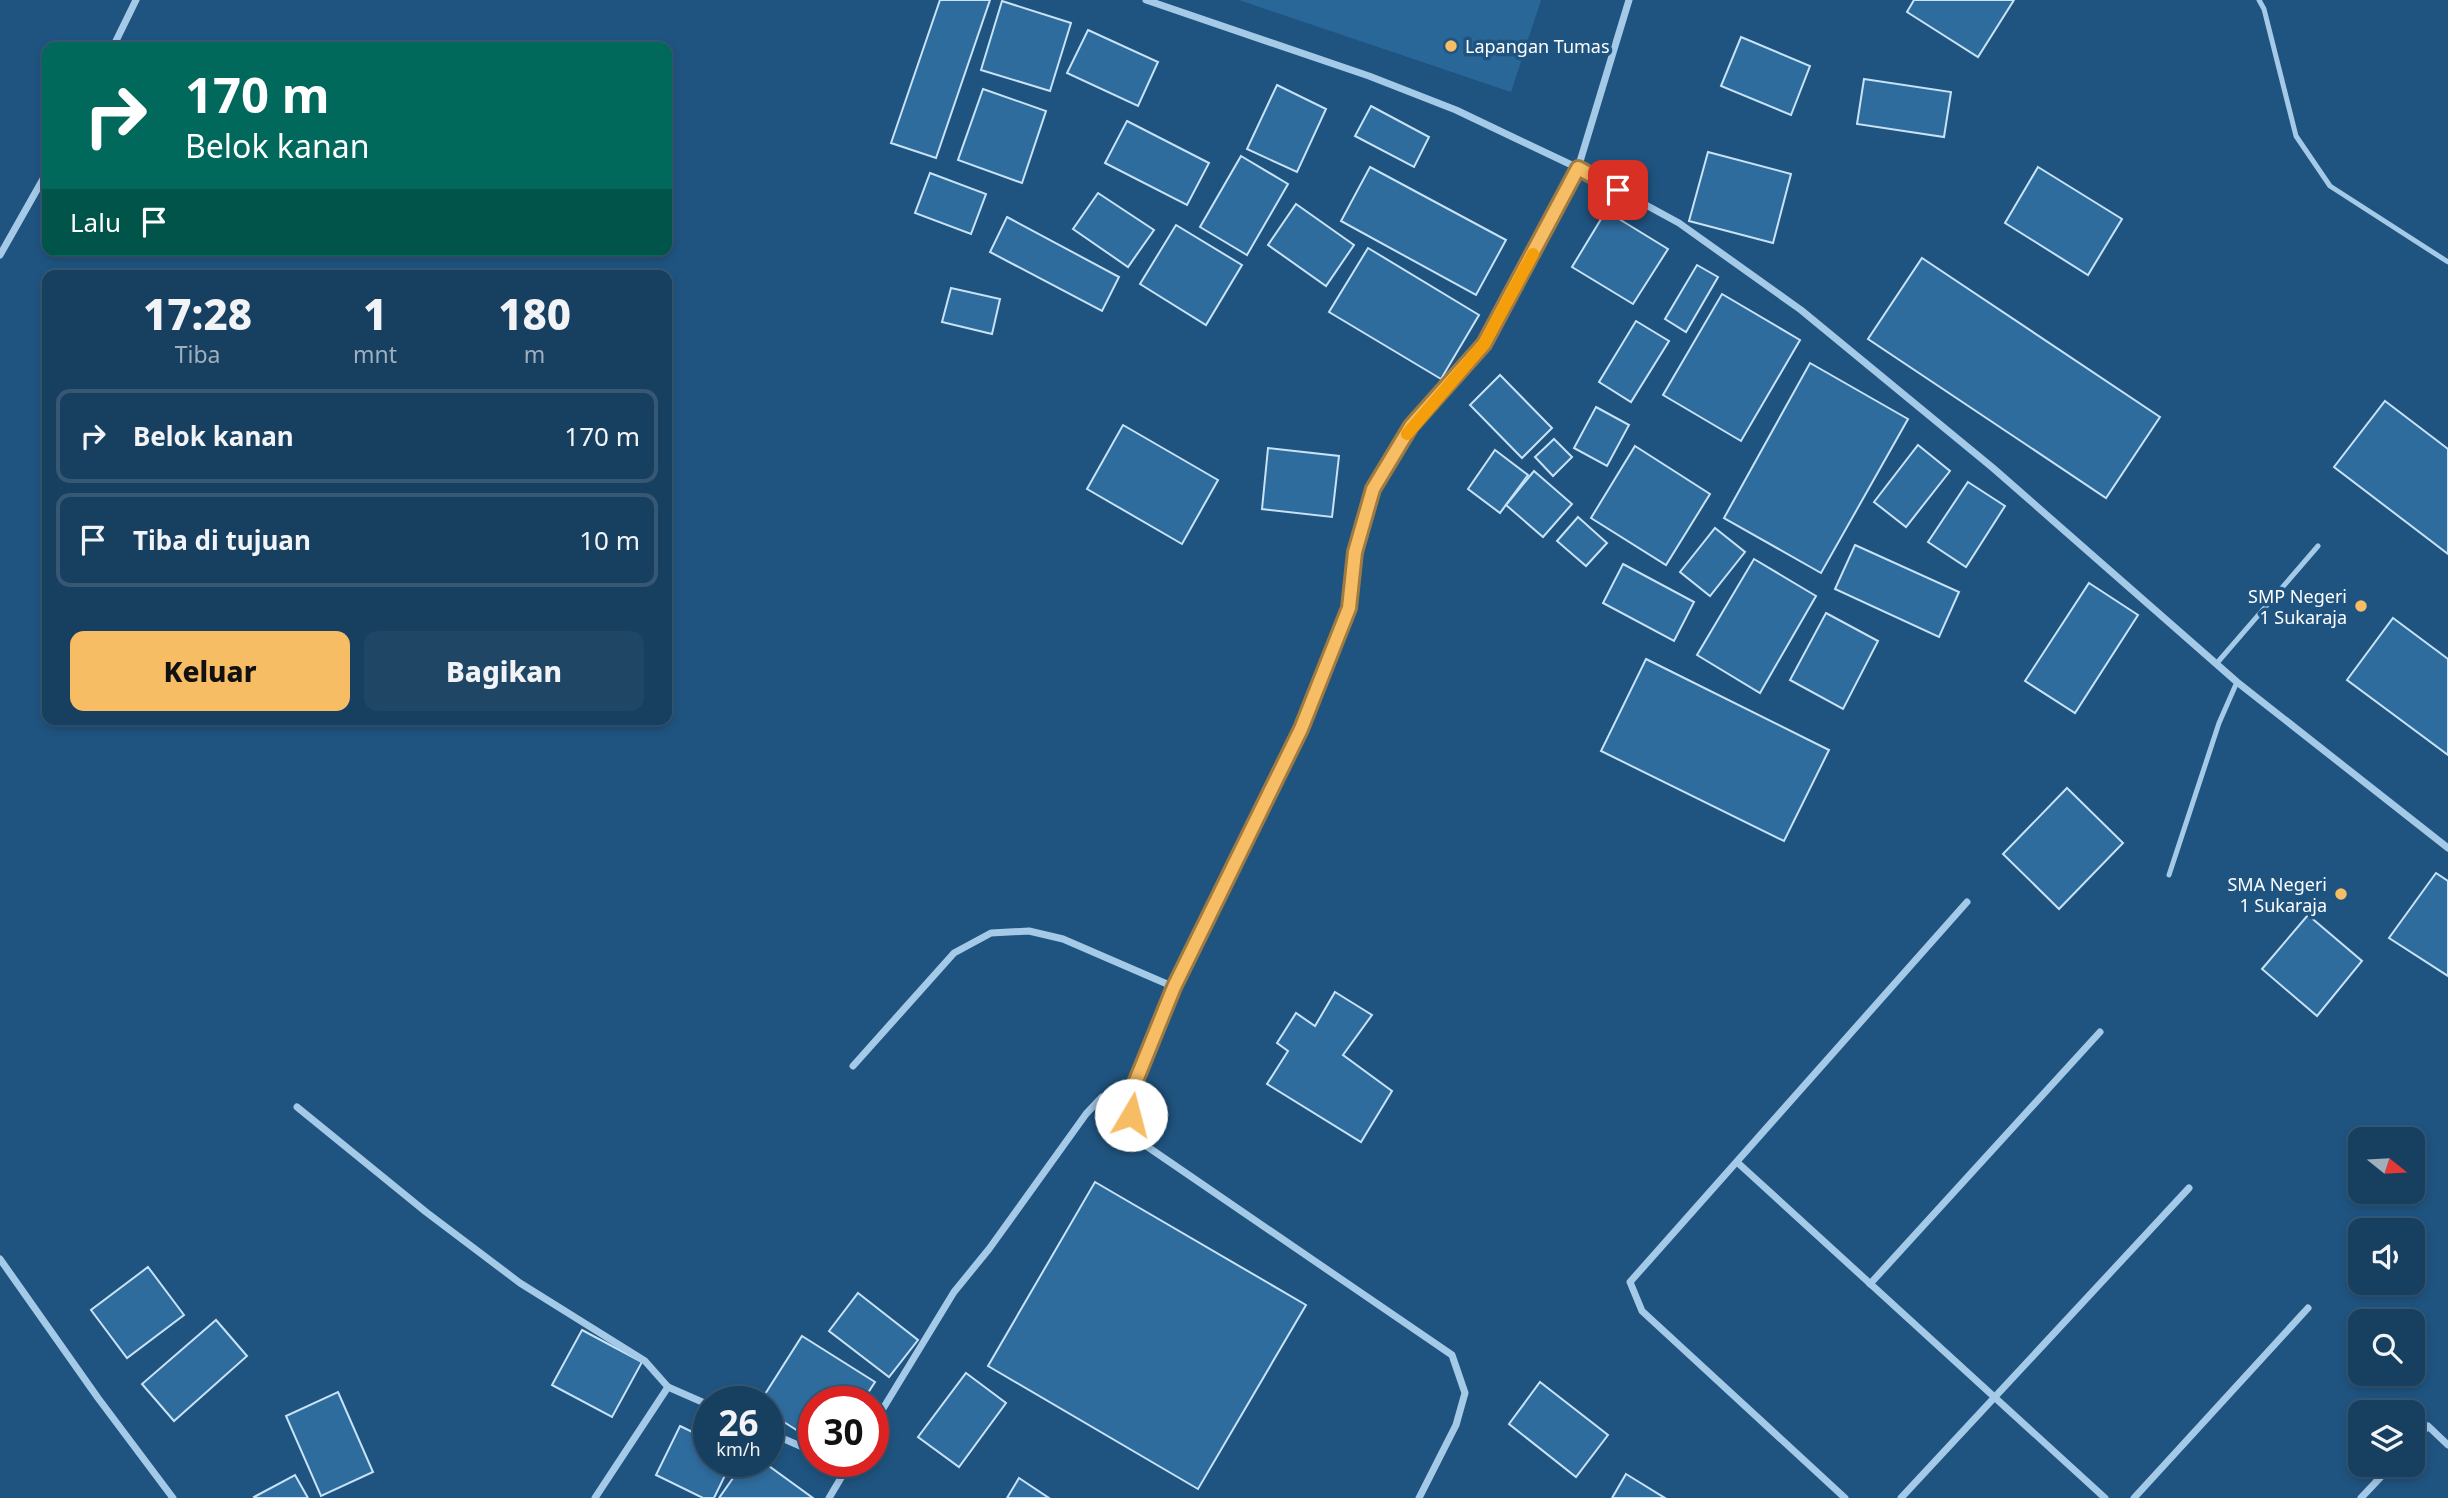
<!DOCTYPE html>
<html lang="id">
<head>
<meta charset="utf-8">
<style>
	body { margin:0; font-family:"Noto Sans",sans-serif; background:#204666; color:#f1f3f6; height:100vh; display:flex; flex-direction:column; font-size:26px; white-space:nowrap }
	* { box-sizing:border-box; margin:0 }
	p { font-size:23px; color:#9eafbd }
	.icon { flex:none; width:38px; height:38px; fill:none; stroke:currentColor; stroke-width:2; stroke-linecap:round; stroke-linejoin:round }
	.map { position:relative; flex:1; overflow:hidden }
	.drawer { position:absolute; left:42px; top:270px; width:630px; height:455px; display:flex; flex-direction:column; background:#173f60; border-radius:14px; box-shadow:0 4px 10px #0003,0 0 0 2px #365875 }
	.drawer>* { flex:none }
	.guide { position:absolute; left:42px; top:42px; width:630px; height:214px; border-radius:14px; box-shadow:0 4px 10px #0003,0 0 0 2px #365875; background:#00695c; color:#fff; overflow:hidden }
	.needle { width:46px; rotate:108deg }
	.tools { position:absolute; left:2348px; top:1127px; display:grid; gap:14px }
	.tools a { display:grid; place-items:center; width:77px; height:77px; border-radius:14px; background:#173f60; box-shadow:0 4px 10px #0003,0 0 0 2px #365875; font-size:35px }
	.speed { position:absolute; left:693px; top:1386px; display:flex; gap:14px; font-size:35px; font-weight:700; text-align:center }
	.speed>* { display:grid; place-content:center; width:91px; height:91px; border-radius:50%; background:#173f60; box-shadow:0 4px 10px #0003,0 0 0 2px #365875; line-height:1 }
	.speed small { font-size:18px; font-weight:400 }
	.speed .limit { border:10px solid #d22; background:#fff; color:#111 }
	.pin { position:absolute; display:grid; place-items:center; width:60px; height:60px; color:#fff; margin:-30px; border-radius:14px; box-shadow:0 4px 10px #0006 }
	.me { position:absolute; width:77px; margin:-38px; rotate:8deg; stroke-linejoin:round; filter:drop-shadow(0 0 5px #0008) }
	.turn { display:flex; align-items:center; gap:24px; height:147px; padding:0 28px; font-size:32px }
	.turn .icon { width:91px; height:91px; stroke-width:2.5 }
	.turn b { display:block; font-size:49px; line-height:60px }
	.then { display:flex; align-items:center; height:66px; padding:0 28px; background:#0003; gap:14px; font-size:26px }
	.eta { display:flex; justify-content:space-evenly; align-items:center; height:119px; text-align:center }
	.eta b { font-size:42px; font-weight:800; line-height:49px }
	.primary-button { display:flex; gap:14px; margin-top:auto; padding:14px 28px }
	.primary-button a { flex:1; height:80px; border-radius:14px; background:#f6bd64; color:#111; font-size:28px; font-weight:800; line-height:80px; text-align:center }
	.primary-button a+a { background:#204666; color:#f1f3f6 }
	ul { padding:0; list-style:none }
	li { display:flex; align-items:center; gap:21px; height:94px; margin:0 14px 10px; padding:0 14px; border:4px solid #365875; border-radius:14px }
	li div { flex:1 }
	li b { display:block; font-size:26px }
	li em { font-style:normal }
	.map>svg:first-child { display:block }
</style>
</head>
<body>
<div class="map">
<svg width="2448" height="1498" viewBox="0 0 2448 1498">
	<rect width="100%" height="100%" fill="#1f5480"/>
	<polygon fill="#296799" points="1239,0 1541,0 1511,92"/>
	<g fill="#2f6c9e" stroke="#c8e2f6" stroke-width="2">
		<polygon points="940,0 990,0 936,158 891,143"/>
		<polygon points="1914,0 2014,0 1978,57 1907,12"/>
		<polygon points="1002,1 1071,23 1050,91 981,70"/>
		<polygon points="1088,30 1158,62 1138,106 1067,73"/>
		<polygon points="1741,37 1810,66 1791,115 1721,86"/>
		<polygon points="1864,79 1951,92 1944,137 1857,124"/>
		<polygon points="1277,85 1326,109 1297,172 1247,149"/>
		<polygon points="983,89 1046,111 1022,183 958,160"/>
		<polygon points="1371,106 1429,137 1414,167 1355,136"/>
		<polygon points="1127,121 1209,163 1187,205 1105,163"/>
		<polygon points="1708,152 1791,174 1773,243 1689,221"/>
		<polygon points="1241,156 1288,184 1247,255 1200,227"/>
		<polygon points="1370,167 1506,240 1476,295 1341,221"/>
		<polygon points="2038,167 2122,219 2088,275 2005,223"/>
		<polygon points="930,173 986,194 971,234 915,213"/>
		<polygon points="1098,193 1154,230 1128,267 1073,229"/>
		<polygon points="1296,204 1354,245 1326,286 1268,245"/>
		<polygon points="1606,211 1668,249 1633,304 1572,267"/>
		<polygon points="1007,217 1119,277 1102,311 990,252"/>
		<polygon points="1176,225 1242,265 1206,325 1140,284"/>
		<polygon points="1368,248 1479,315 1441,379 1329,312"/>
		<polygon points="1922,258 2160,417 2106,498 1868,339"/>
		<polygon points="1697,265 1718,277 1686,332 1665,319"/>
		<polygon points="951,288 1000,299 992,334 942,322"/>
		<polygon points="1722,294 1800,340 1741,441 1663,395"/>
		<polygon points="1636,321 1669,341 1631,402 1599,382"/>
		<polygon points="1810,363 1908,419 1821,573 1724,518"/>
		<polygon points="1500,375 1552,428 1522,458 1470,405"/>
		<polygon points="2385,401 2448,449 2448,554 2334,467"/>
		<polygon points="1596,407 1629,425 1607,466 1574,448"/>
		<polygon points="1123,425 1218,480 1182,544 1087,489"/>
		<polygon points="1554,439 1572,457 1553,476 1535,457"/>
		<polygon points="1918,445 1950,471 1906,527 1874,502"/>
		<polygon points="1635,446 1710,494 1666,565 1591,518"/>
		<polygon points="1268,448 1339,456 1332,517 1262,509"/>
		<polygon points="1495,450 1528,475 1500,513 1468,489"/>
		<polygon points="1534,471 1572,504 1543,537 1506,505"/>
		<polygon points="1968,482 2005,506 1966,567 1928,542"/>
		<polygon points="1578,517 1607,543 1586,566 1557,541"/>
		<polygon points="1715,528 1745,552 1710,596 1680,572"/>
		<polygon points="1855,545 1959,592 1939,637 1835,589"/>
		<polygon points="1754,559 1816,596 1760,693 1697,655"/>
		<polygon points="1623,564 1694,602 1674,641 1603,603"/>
		<polygon points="2089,583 2138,615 2075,713 2025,681"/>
		<polygon points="1826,613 1878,641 1843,709 1790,680"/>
		<polygon points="2393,618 2448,659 2448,755 2347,680"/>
		<polygon points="1646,659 1829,750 1784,841 1601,751"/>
		<polygon points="2067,788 2123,843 2059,909 2003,854"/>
		<polygon points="2436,873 2448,881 2448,976 2389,938"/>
		<polygon points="2308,915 2362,961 2317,1016 2262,969"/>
		<polygon points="1335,992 1372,1015 1343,1055 1392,1091 1361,1142 1267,1084 1288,1051 1277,1043 1296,1013 1315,1026"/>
		<polygon points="1095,1182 1306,1305 1198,1489 988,1366"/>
		<polygon points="148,1267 184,1315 127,1358 91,1310"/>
		<polygon points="858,1293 918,1340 889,1377 829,1331"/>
		<polygon points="216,1320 247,1356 174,1421 142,1384"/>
		<polygon points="582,1330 642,1362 612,1417 552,1385"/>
		<polygon points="802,1336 875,1382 862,1402 814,1402 814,1441 768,1412 768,1402 760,1402"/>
		<polygon points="966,1373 1006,1403 959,1467 918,1437"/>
		<polygon points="1540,1382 1608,1435 1576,1477 1509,1424"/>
		<polygon points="338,1392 373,1472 321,1496 286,1416"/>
		<polygon points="680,1426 709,1440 709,1461 732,1461 714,1498 703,1498 656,1475"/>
		<polygon points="745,1461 762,1461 813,1498 719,1498"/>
		<polygon points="1626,1474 1665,1498 1612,1498"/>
		<polygon points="295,1475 308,1498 255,1498 254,1497"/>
		<polygon points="1019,1478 1049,1498 1007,1498"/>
	</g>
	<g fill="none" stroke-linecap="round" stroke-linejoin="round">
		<g stroke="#a4cae8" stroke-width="5">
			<polyline points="2259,0 2264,9 2296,136 2330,186 2448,262"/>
			<polyline points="2217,663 2318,546"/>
			<polyline points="2169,875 2219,723 2237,682"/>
		</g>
		<g stroke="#a4cae8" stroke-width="7">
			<polyline points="1146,0 1369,76 1456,110 1578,168 1679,223 1801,310 1993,468 2237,682 2448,848"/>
			<polyline points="113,47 136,0"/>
			<polyline points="0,255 47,172"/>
			<polyline points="853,1066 954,953 991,933 1029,931 1063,939 1174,987"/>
			<polyline points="297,1107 426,1212 520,1283 645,1361 668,1387 709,1405"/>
			<polyline points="1738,1163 2105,1498"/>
			<polyline points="0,1259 98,1398 173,1498"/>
			<polyline points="1870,1284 2100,1032"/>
			<polyline points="873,1425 954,1292 989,1249 1086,1114 1102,1097 1131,1093"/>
			<polyline points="768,1432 814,1452"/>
			<polyline points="2413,1442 2428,1426 2448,1445"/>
			<polyline points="833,1461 847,1467"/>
			<polyline points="595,1498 668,1387"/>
			<polyline points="829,1498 851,1461"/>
			<polyline points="1419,1498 1456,1425 1465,1393 1452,1355 1142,1143 1131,1115 1131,1093 1174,987 1301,729 1349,608 1355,552 1373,489 1411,426 1484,344 1520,280 1578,168 1629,0"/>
			<polyline points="1845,1498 1642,1311 1630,1282 1967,902"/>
			<polyline points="1901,1498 2189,1188"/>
			<polyline points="2134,1498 2308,1308"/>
			<polyline points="2361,1498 2392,1465"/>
		</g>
	</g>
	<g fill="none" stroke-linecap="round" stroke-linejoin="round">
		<defs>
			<polyline id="route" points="1131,1115 1131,1093 1174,987 1301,729 1349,608 1355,552 1373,489 1411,426 1484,344 1578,168 1618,190"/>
		</defs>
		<use href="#route" stroke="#a07b41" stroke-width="18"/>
		<use href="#route" stroke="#f6bd64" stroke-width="12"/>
		<polyline stroke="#f59e0b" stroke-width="12" points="1407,434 1484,344 1533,254"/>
	</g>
	<g fill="#f6bd64" stroke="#1f5480" stroke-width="2.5">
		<circle cx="1451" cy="46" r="7"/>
		<circle cx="2361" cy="606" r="7"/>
		<circle cx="2341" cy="894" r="7"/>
	</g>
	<g text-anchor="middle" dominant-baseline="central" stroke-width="7" stroke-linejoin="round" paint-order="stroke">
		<g font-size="18" fill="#fff" stroke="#1f5480" text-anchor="end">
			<text x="1465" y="46" text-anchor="start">Lapangan Tumas</text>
			<text x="2347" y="596">SMP Negeri<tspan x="2347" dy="21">1 Sukaraja</tspan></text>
			<text x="2327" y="884">SMA Negeri<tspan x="2327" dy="21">1 Sukaraja</tspan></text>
		</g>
	</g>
</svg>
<div class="tools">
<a><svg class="needle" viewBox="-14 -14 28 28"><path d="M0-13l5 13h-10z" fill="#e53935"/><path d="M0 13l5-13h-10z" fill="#9eafbd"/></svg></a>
<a><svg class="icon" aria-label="sound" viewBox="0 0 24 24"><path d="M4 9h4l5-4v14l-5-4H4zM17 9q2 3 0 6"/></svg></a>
<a><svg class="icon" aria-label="search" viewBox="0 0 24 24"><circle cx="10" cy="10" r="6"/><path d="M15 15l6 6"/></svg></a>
<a><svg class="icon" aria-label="layers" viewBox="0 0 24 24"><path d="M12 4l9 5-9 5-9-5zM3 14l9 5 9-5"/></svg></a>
</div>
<div class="speed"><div>26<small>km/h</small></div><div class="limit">30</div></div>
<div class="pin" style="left:1618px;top:190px;background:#d93025"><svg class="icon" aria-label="arrive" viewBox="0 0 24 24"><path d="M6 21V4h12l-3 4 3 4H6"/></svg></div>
<svg class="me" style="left:1131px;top:1115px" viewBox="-20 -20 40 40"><circle r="19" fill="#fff"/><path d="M0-13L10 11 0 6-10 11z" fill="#f6bd64"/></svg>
<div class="guide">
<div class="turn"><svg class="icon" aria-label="right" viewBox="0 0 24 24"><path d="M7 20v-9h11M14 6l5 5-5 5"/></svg><div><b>170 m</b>Belok kanan</div></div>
<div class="then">Lalu<svg class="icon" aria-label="arrive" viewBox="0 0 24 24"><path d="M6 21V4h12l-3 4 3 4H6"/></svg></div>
</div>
<section class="drawer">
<div class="eta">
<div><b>17:28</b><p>Tiba</p></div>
<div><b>1</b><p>mnt</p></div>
<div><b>180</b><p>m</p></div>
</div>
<ul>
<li><svg class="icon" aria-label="right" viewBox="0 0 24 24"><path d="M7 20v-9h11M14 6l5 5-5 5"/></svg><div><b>Belok kanan</b></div><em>170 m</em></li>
<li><svg class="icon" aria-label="arrive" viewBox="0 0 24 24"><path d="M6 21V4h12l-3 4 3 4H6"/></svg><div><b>Tiba di tujuan</b></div><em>10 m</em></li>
</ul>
<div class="primary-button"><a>Keluar</a><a>Bagikan</a></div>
</section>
</div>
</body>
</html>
